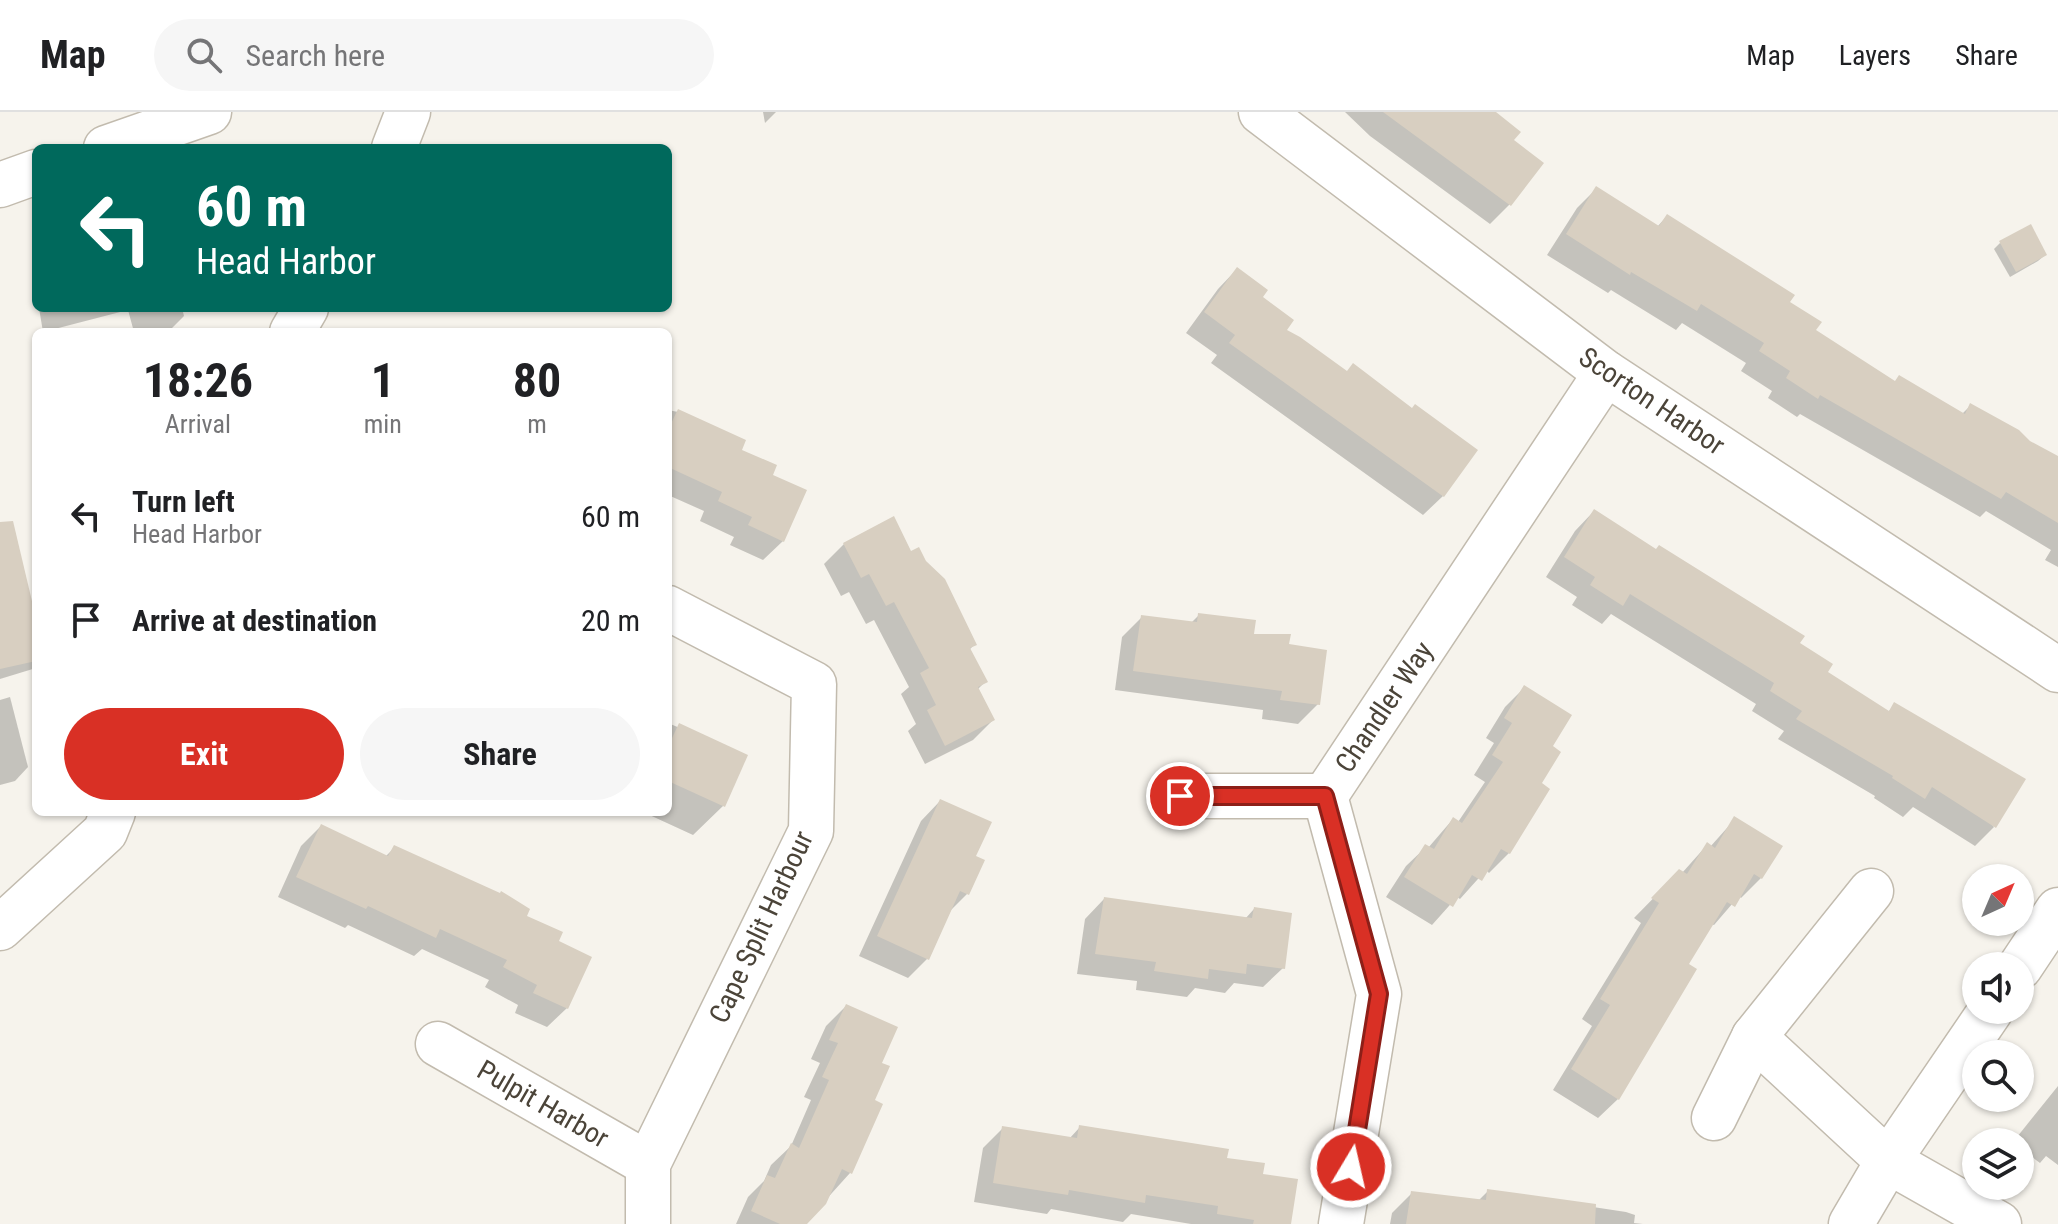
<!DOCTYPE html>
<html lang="en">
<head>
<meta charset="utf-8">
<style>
	body { margin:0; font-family:"Roboto Condensed",sans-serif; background:#f6f6f6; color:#202124; height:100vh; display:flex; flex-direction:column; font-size:30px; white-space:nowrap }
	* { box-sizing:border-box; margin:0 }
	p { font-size:26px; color:#757577 }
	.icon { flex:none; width:44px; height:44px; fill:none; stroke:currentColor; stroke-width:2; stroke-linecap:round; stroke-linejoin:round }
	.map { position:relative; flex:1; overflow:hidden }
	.side { position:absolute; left:32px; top:216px; width:640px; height:488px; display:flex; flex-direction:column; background:#fff; border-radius:12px; box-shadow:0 2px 6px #0004 }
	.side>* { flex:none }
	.banner { position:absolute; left:32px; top:32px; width:640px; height:168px; border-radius:12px; box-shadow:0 2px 6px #0004; background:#00695c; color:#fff; overflow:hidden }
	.needle { width:52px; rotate:44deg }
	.controls { position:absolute; left:1962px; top:752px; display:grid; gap:16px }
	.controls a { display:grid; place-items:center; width:72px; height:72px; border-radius:50%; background:#fff; box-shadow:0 2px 6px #0004; font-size:40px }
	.pin { position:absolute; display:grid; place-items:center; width:68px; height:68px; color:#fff; margin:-34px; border:4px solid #fff; border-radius:50%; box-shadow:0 2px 8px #0007 }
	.me { position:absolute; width:88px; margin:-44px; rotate:9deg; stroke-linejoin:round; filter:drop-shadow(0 0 6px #0008) }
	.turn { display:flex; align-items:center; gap:28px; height:168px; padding:0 32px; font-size:36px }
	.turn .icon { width:104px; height:104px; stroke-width:2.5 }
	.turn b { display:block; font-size:56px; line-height:68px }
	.eta { display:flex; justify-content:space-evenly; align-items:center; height:136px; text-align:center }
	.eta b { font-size:48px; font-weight:700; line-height:56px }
	.primary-button { display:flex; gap:16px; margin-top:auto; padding:16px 32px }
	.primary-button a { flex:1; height:92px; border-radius:48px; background:#d93025; color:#fff; font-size:32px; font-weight:700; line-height:92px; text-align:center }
	.primary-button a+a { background:#f6f6f6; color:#202124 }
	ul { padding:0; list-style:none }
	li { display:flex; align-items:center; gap:24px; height:104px; padding:0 32px }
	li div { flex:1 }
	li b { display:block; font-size:30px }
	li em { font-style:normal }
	header { display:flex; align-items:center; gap:48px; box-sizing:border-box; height:112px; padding:0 40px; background:#fff; border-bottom:2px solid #e0e0e0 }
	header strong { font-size:38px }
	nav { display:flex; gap:44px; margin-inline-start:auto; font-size:28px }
	.search { width:560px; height:72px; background:#f6f6f6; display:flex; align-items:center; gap:20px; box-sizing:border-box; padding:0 28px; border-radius:44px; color:#757577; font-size:30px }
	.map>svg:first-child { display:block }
</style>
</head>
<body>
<header>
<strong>Map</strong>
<div class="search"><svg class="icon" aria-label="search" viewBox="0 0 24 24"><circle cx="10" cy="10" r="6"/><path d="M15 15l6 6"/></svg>Search here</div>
<nav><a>Map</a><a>Layers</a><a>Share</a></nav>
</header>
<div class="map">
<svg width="2058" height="1112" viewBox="0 0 2058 1112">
	<rect width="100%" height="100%" fill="#f6f3ec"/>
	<g fill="#0003">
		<polygon points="763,0 776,0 765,11"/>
		<polygon points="1345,0 1493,0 1512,28 1541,51 1509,93 1490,112 1370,24"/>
		<polygon points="1596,77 1657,115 1667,104 1788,191 1813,219 1894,271 1962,302 1970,294 2058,348 2058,455 2045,448 2051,438 1986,399 1980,405 1800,302 1797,305 1768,286 1772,279 1741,259 1746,251 1682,211 1676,218 1611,178 1608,181 1547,143 1577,96"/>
		<polygon points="2000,131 2045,143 2038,149 2010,165 1994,137"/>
		<polygon points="1237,157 1284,219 1443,384 1423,403 1211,251 1217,243 1186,221 1218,177"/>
		<polygon points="39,196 182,196 184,204 172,216 157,220 134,220 128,198 43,220"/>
		<polygon points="668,298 678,300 740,339 770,364 783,429 763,448 730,433 734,425 700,409 704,399 668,383"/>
		<polygon points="1594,399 1797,531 1826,560 1888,600 1895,593 1994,715 1975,734 1913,695 1903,705 1874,686 1875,684 1778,627 1784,619 1752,599 1756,592 1611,502 1602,512 1572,493 1577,485 1546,465 1575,419"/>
		<polygon points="844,432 910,441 975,532 969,538 985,570 977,578 993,608 973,628 925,652 908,619 916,612 901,582 909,575 874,508 866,512 849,480 841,484 824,452"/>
		<polygon points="0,468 36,507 36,556 0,567"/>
		<polygon points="1199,503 1287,534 1318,592 1298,612 1262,607 1263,598 1115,578 1122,525 1142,505 1191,511"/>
		<polygon points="1524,576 1550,635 1539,672 1509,741 1489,761 1486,758 1460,787 1457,785 1432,813 1386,785 1406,754 1426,735 1428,736 1453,707 1458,710 1485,670 1474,663 1494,631 1486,626 1505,595"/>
		<polygon points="10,585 28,655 15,669 0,673 0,588"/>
		<polygon points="668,611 746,644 723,694 693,723 643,700 668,700"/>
		<polygon points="940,689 973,745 967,782 947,802 927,847 908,866 859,844 921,709"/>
		<polygon points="1735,707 1761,766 1741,786 1739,784 1714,813 1711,812 1686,853 1618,987 1598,1006 1553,978 1592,914 1582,907 1641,811 1634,806 1679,760 1682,761 1707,733 1710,735"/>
		<polygon points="321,714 386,744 394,736 524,805 556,830 567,896 547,915 515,901 518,893 485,875 489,868 422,837 414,844 348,813 345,816 278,785 301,734"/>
		<polygon points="1104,787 1245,807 1254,797 1283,856 1263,875 1234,871 1225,881 1195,876 1187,885 1136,878 1137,869 1077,862 1085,807"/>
		<polygon points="846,894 879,952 873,989 850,1061 804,1112 736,1112 748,1085 764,1069 771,1053 791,1034 811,988 804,985 820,951 811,947 826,914"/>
		<polygon points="2058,974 2058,1053 2046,1044 2040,1051 2020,1036 2020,1030 2013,1030"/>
		<polygon points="1080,1015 1225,1048 1261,1063 1289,1112 1191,1112 1131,1102 1123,1110 1051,1097 1047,1102 974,1090 983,1036 1003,1016 1069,1027"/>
		<polygon points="1488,1079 1626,1100 1635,1103 1634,1111 1643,1112 1390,1112 1392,1101 1412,1081 1477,1090"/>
	</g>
	<g fill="#d8cfc1">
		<polygon points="1383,0 1496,0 1521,20 1514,28 1544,51 1511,94"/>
		<polygon points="1596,74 1659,114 1667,102 1795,183 1790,190 1822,210 1816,218 1895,269 1899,263 1965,302 1970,291 2019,318 2030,329 2058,344 2058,411 2006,380 2001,387 1820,283 1818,287 1786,266 1790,259 1759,239 1764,231 1701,192 1697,199 1631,160 1630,163 1566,122"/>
		<polygon points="2031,112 2047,143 2016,160 1999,129"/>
		<polygon points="1237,155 1268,178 1263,185 1294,208 1287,218 1300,225 1347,259 1353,251 1412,296 1415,292 1478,338 1444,385 1229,231 1235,223 1204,200"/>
		<polygon points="678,297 746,328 742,338 777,353 773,363 807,378 784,430 748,413 752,405 718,389 722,380 668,355 668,318"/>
		<polygon points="1594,397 1656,437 1659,433 1805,524 1800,531 1833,552 1828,560 1889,599 1894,590 2026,667 1996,716 1932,675 1925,687 1892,666 1893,664 1796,607 1802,599 1770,579 1774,571 1630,482 1623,494 1590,473 1595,465 1564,445"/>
		<polygon points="894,404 911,439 919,435 926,449 945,467 977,533 970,536 988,570 978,575 995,608 945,634 927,598 936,593 920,561 929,556 894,490 886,494 869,462 861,466 843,431"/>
		<polygon points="13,409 36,506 36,549 0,557 0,410"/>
		<polygon points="1198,501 1256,508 1254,522 1291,522 1289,532 1327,538 1320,593 1280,588 1282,579 1133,559 1141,503 1197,510"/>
		<polygon points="1524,573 1572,603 1553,634 1561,640 1542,671 1550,677 1510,742 1501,737 1482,769 1472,763 1453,795 1404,765 1425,732 1434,737 1453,705 1462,711 1503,650 1492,643 1512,611 1504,606"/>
		<polygon points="679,611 748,643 725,695 668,669 668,635"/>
		<polygon points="940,687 992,710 976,744 985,748 969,783 960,779 929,848 877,824"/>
		<polygon points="1734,704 1783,734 1762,767 1754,762 1735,795 1727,790 1689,852 1697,857 1619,988 1571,957 1610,893 1600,887 1659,791 1651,786 1679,757 1687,762 1707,730 1715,736"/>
		<polygon points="321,712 388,744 394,733 500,781 501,779 530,797 527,804 563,820 559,829 592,845 568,897 533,881 537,873 503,855 507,848 440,817 436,826 368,794 366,797 296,765"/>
		<polygon points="1104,785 1252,806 1254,795 1292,801 1285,857 1247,852 1246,862 1209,857 1208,867 1154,859 1156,850 1095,842"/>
		<polygon points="846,892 898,915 882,951 890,954 875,988 883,992 852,1062 842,1057 826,1092 807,1112 780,1112 751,1099 767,1063 775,1066 791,1031 799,1036 829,968 822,965 838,931 829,928"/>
		<polygon points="1079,1013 1229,1037 1227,1046 1265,1051 1263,1062 1298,1067 1291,1112 1253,1112 1254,1108 1217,1102 1218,1094 1146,1083 1145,1091 1069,1078 1068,1083 993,1071 1002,1014 1077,1026"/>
		<polygon points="1487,1077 1596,1092 1595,1112 1406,1112 1411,1079 1486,1088"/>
	</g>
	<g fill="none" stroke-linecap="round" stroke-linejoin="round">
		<defs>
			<g id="minor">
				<polyline points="1261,0 1606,261 2058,558"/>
				<polyline points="106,36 209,0"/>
				<polyline points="394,36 408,0"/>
				<polyline points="0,73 36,60"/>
				<polyline points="292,220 306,196"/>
				<polyline points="1180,684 1325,684"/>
				<polyline points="0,816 105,720 113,700"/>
				<polyline points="2020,855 2058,798"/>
				<polyline points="1754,925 1888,1049 1999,1112"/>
				<polyline points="438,932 648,1052"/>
				<polyline points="1714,1006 1754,925 1871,779"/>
				<polyline points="648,1112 648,1052 811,719 814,572 668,496"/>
				<polyline points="1341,1112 1379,882 1325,684 1606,261"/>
				<polyline points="1851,1112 1888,1049 1991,898"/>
			</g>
		</defs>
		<use href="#minor" stroke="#c2bbae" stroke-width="47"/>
		<use href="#minor" stroke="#fff" stroke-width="44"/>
	</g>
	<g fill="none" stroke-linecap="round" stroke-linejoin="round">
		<defs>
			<polyline id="route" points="1180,684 1325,684 1379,882 1351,1055"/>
		</defs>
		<use href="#route" stroke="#8d1f18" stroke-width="20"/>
		<use href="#route" stroke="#d93025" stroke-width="14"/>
	</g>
	<g text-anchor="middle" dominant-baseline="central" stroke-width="7" stroke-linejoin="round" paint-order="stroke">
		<g font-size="28" fill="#4b4439" stroke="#fff">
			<text transform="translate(1652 289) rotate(34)">Scorton Harbor</text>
			<text transform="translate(1384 595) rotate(-56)">Chandler Way</text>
			<text transform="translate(761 815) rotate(-65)">Cape Split Harbour</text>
			<text transform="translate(543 992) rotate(30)">Pulpit Harbor</text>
		</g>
	</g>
</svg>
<div class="controls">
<a><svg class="needle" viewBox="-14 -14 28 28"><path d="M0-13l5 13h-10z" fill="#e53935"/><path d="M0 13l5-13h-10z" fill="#757577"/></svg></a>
<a><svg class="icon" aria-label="sound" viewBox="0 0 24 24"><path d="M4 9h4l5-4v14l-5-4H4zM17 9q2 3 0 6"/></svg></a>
<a><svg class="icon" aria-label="search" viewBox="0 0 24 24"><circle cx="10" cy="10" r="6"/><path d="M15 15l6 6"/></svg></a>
<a><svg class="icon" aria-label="layers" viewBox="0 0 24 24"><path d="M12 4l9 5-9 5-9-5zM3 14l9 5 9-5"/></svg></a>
</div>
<div class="pin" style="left:1180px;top:684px;background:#d93025"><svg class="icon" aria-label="arrive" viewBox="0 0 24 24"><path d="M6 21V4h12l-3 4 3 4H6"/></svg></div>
<svg class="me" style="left:1351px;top:1055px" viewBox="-20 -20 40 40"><circle r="17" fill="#d93025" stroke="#fff" stroke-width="3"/><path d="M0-11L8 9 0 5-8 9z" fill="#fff"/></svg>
<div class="banner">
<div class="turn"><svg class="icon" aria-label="left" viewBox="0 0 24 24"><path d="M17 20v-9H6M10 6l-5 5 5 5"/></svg><div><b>60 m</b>Head Harbor</div></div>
</div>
<section class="side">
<div class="eta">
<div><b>18:26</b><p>Arrival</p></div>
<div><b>1</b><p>min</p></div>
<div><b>80</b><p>m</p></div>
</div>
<ul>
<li><svg class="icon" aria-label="left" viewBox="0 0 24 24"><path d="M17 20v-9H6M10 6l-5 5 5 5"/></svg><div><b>Turn left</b><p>Head Harbor</p></div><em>60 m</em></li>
<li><svg class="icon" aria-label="arrive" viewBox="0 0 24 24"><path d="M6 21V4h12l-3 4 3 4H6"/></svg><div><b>Arrive at destination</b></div><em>20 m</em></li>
</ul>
<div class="primary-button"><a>Exit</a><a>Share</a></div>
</section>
</div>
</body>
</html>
